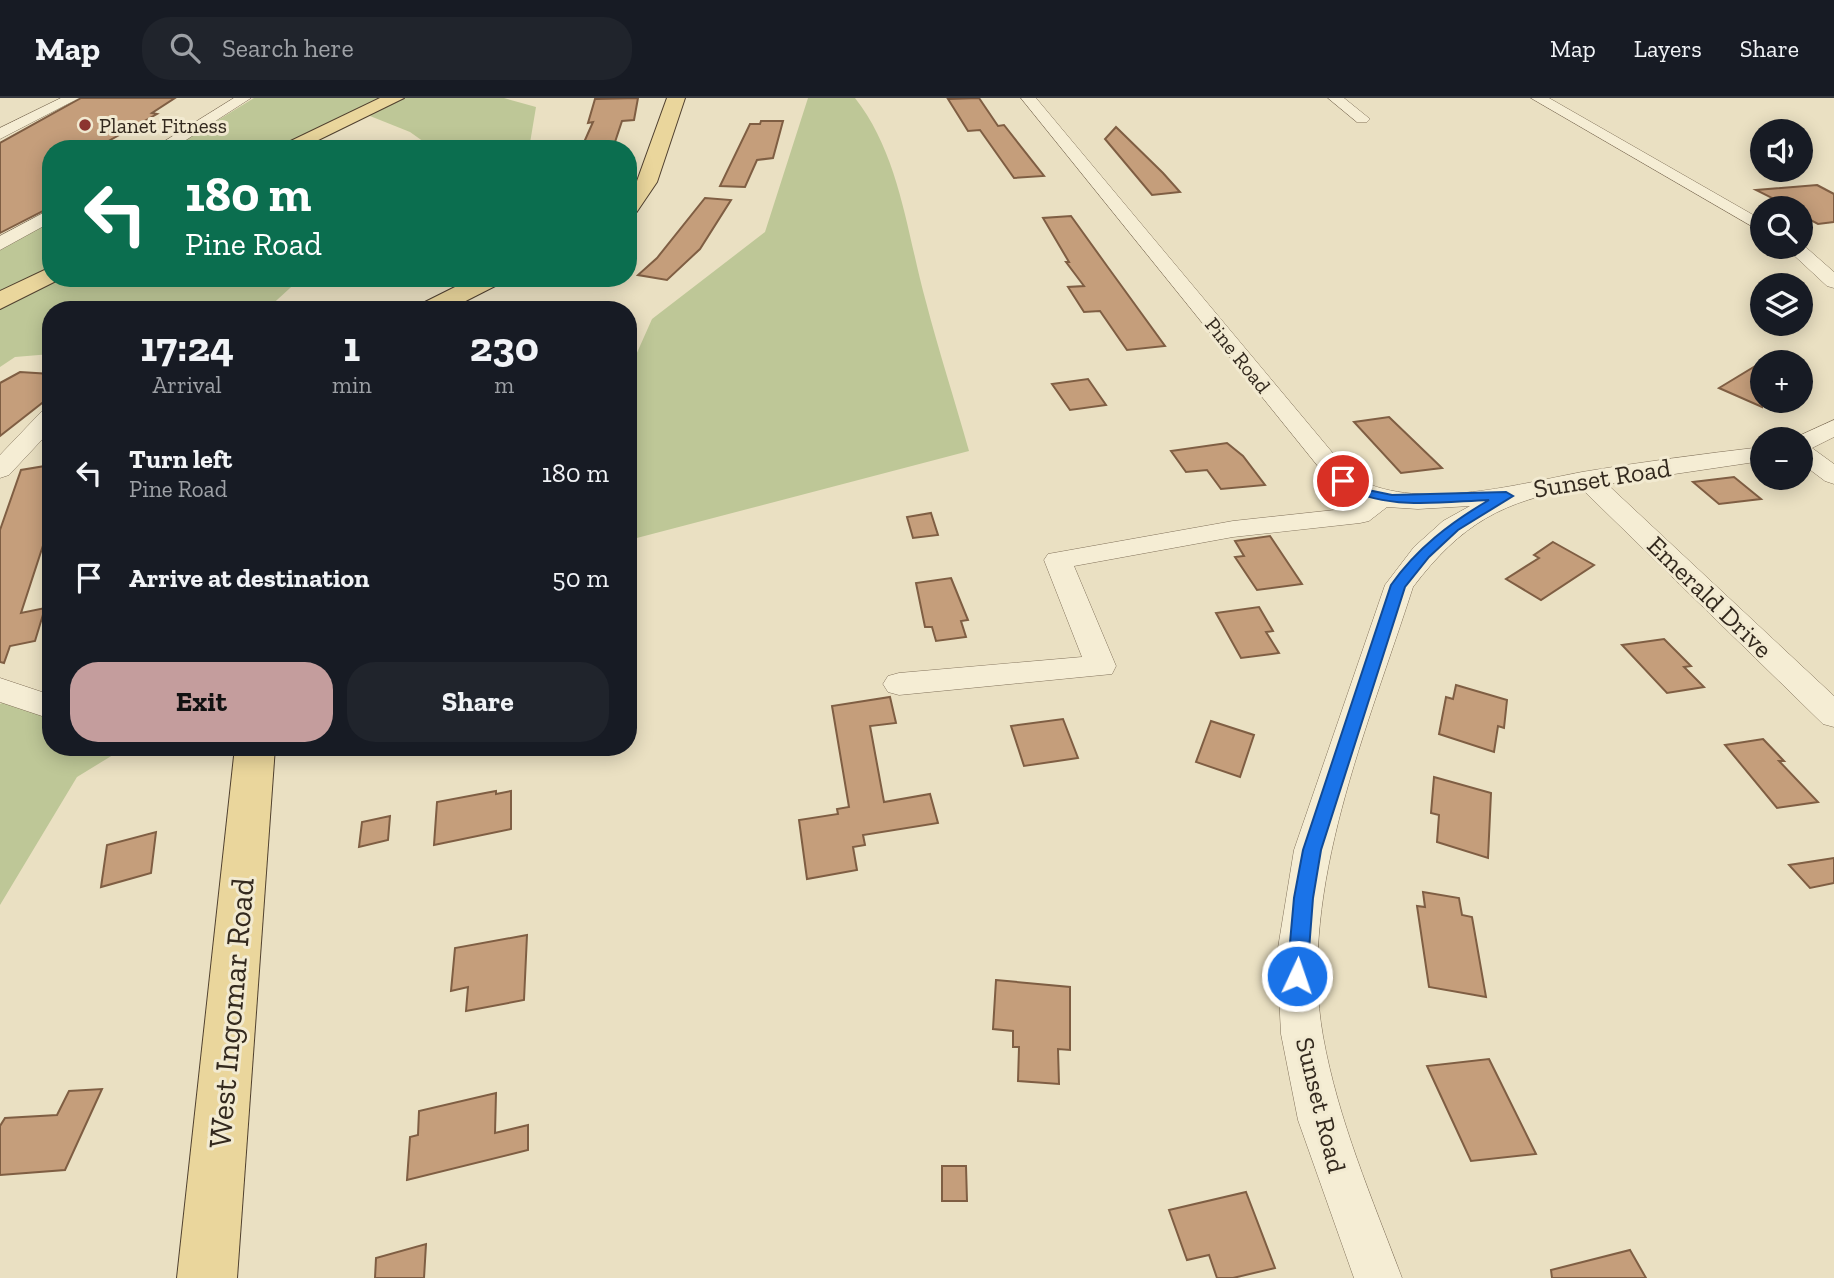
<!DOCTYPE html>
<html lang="en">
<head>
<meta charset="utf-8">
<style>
	body { margin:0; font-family:"Zilla Slab",serif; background:#20242c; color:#f1f3f6; height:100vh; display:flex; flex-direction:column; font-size:26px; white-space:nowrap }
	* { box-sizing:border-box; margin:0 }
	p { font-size:23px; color:#9ea1a6 }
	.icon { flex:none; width:38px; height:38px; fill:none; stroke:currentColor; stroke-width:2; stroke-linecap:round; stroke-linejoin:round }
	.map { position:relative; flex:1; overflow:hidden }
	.panel { position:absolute; left:42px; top:203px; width:595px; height:455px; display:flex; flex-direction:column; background:#171b24; border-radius:28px; box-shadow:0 4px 18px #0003 }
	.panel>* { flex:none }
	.hud { position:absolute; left:42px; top:42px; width:595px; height:147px; border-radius:28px; box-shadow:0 4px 18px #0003; background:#0b6e4f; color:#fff; overflow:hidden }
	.controls { position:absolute; left:1750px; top:21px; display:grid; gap:14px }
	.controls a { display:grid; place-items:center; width:63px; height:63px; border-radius:50%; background:#171b24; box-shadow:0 4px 18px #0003; font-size:35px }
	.pin { position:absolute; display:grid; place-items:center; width:60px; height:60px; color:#fff; margin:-30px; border:4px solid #fff; border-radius:50%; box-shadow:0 2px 7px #0007 }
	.me { position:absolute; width:77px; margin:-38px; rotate:3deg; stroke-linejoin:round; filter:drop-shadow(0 0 5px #0008) }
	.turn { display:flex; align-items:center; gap:24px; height:147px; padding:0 28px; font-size:32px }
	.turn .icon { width:91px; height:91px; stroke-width:2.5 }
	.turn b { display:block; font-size:49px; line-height:60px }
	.eta { display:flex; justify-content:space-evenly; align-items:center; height:119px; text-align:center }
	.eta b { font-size:42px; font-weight:800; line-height:49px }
	.primary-button { display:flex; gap:14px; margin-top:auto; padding:14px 28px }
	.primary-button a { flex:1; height:80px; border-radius:28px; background:#c49d9d; color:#111; font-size:28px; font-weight:800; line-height:80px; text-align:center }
	.primary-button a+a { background:#20242c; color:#f1f3f6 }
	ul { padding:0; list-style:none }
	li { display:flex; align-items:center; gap:21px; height:105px; padding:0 28px }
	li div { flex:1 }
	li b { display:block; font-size:26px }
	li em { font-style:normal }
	header { display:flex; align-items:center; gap:42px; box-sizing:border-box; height:98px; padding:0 35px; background:#171b24; border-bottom:2px solid #363941 }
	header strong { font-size:33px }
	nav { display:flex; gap:38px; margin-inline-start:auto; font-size:24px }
	.search { width:490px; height:63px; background:#20242c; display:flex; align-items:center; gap:18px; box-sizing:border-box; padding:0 24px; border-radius:28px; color:#9ea1a6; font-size:26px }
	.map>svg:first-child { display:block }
</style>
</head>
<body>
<header>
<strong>Map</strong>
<div class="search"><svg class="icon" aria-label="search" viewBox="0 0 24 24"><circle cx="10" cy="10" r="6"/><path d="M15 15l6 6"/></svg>Search here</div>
<nav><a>Map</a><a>Layers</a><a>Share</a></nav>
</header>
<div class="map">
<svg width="1834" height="1180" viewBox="0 0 1834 1180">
	<rect width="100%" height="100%" fill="#eae0c2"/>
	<g fill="#bec797">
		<polygon points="254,0 504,0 536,9 529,51 434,51 410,34 360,14 284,51 171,51"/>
		<path d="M 808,0 L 855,0 C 900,57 907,136 926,204 C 939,254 955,303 969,353 L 633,441 L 628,428 L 628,275 L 652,221 L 765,134 Z"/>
		<polygon points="51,123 51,180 301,180 266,212 51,212 51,256 15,259 0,269 0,152"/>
		<polygon points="16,597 51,609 51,649 126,649 77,679 0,807 0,606"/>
	</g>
	<g fill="#c59e7b" stroke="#7f5e43" stroke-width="2">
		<polygon points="81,0 175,0 152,15 157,16 94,51 51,51 51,109 0,135 0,45"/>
		<polygon points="638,0 634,22 622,23 615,44 609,44 606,51 581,51 593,24 588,25 595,1"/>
		<polygon points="979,0 998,28 1004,27 1044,78 1014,80 980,32 968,33 948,1"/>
		<polygon points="761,23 783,23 773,60 757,62 745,89 720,88 750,26 760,26"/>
		<polygon points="1116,29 1163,75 1180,94 1152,97 1105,41"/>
		<polygon points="1817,87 1834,96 1834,124 1818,126 1801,117 1801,110 1792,110 1756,92"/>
		<polygon points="705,100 731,102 700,151 667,182 638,177 657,160"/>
		<polygon points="1071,118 1107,168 1165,248 1127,252 1100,213 1084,214 1068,189 1084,188 1066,164 1069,164 1043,120"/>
		<polygon points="1762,264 1762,309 1719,290"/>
		<polygon points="20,274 51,276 51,298 0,338 0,285"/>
		<polygon points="1088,281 1106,307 1070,312 1052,286"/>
		<polygon points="1389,319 1442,370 1401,375 1354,324"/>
		<polygon points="1227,345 1243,358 1265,387 1221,391 1207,372 1186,374 1171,353"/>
		<polygon points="51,367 51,423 21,515 45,510 35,543 10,548 4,565 0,564 0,432 21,372"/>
		<polygon points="1734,379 1761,401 1719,406 1693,384"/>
		<polygon points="931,415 938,437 913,440 907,419"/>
		<polygon points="1270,438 1302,486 1257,492 1235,459 1244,458 1235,443"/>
		<polygon points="1553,444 1594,467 1541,502 1506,481 1539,460 1534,457"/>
		<polygon points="951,480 968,522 961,523 966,539 936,543 932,529 925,529 916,485"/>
		<polygon points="1259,509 1273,533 1266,534 1279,555 1241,560 1216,515"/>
		<polygon points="1664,541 1691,568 1684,569 1704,589 1667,595 1622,547"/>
		<polygon points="1456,587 1507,602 1504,630 1498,628 1494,654 1439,636 1446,599 1453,601"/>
		<polygon points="890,599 896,625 870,628 884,704 930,696 938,725 863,737 865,747 853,749 857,772 807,781 799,722 838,716 837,711 849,709 832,608"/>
		<polygon points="1063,621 1078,660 1024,668 1011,628"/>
		<polygon points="1211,623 1254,637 1240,679 1196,664"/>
		<polygon points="1763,641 1784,663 1779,663 1818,704 1777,710 1725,647"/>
		<polygon points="1434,679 1491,695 1488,760 1437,744 1439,717 1431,715"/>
		<polygon points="496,693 496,696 511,693 511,731 434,747 437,704"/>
		<polygon points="390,718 388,742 359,749 362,724"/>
		<polygon points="156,734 151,775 101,789 107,747"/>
		<polygon points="1834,760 1834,785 1810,790 1789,767"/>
		<polygon points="1423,794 1459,800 1462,817 1472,819 1486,899 1429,889 1417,808 1425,809"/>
		<polygon points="527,837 524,902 466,913 468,889 451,893 455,850"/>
		<polygon points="996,882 1070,889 1070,952 1058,951 1059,986 1018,983 1019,949 1013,949 1013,933 993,931"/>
		<polygon points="1489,961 1536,1056 1471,1063 1427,968"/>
		<polygon points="102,991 65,1072 0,1077 0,1028 5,1020 57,1017 69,993"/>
		<polygon points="496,995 495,1035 528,1027 528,1052 407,1082 410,1039 418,1037 419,1013"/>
		<polygon points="942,1068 966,1068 967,1103 942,1103"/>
		<polygon points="1246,1094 1275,1170 1233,1180 1217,1180 1209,1157 1187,1162 1169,1112"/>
		<polygon points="426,1146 424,1180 375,1180 376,1160"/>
		<polygon points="1630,1152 1646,1180 1552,1180 1551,1172"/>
	</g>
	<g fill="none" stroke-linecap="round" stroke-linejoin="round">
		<defs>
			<g id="minor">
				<polygon points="61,0 79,0 0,41 0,30"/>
				<polygon points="234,0 251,0 172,51 152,51"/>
				<path d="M 1021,0 L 1036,0 L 1352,378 C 1414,415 1514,387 1582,374 C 1641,364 1702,356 1762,349 L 1762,363 L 1607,386 L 1834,598 L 1834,629 L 1823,626 L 1581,390 C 1503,402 1461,426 1413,489 C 1369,627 1297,792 1323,938 C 1338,1022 1372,1100 1402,1180 L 1354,1180 L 1298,1022 L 1281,936 L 1277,856 L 1294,752 L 1385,487 L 1414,449 L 1443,423 L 1470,408 L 1418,411 L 1387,409 L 1369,423 L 1360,425 L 1233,439 L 1074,468 L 1116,568 L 1112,576 L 899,597 L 888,594 L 883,586 L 888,578 L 899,575 L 1082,559 L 1044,462 L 1048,456 L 1233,423 L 1353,410 L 1362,402 L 1334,388 Z"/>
				<polygon points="1328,0 1344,0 1370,21 1367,24 1357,24"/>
				<polygon points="1531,0 1549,0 1762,122 1762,134"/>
				<polygon points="51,111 51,124 0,152 0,138"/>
				<polygon points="1801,145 1834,174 1834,190 1827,188 1785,149 1801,149"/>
				<polygon points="51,310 51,332 9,377 0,380 0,357 43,312"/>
				<polygon points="1834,322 1834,339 1812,350 1834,366 1834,386 1825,383 1801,365 1801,341 1792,341"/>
				<polygon points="0,580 51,597 51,621 0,604"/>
			</g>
			<g id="major">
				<polygon points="380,0 404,0 300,51 274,51"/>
				<polygon points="667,0 685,0 657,84 636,115 628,116 628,95 637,83"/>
				<polygon points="51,169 51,180 60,181 0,211 0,193"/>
				<polygon points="473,180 504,180 501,185 448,212 416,212 419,207"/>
				<polygon points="235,649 275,649 237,1180 177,1180"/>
			</g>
		</defs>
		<use href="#minor" stroke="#82725b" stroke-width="1"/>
		<use href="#major" stroke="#50402f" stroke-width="2"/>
		<use href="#minor" fill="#f5edd4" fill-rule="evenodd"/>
		<use href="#major" fill="#ead69c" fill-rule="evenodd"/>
	</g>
	<path fill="#1a73e8" stroke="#114b97" stroke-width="2" d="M 1343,379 L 1368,392 L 1392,397 L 1506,394 L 1513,398 L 1458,432 L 1429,459 L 1405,489 L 1321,752 L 1313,800 L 1307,878 L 1304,884 L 1297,887 L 1290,884 L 1287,878 L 1294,800 L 1303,752 L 1391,487 C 1417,450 1450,425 1489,402 C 1437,404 1384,413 1338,386 L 1338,380 Z"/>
	<circle fill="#8c3430" stroke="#f2ead1" stroke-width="2.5" cx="85" cy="27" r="7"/>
	<g text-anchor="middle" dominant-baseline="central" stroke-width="6" stroke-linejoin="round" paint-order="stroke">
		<g font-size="21" fill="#33291e" stroke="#f2ead1" text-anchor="start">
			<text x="99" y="27">Planet Fitness</text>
		</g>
		<g font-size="21" fill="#33291e" stroke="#f2ead1">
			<text transform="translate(1238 257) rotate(51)">Pine Road</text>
		</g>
		<g font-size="26" fill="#33291e" stroke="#f2ead1">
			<text transform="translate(1602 380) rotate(-9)">Sunset Road</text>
			<text transform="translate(1710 499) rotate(44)">Emerald Drive</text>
			<text transform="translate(1321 1007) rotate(76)">Sunset Road</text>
		</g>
		<g font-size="32" fill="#33291e" stroke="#f2ead1">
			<text transform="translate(231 915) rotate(-85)">West Ingomar Road</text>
		</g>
	</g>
</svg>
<div class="controls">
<a><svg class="icon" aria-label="sound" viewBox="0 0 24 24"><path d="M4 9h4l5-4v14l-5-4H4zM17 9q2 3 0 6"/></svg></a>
<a><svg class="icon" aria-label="search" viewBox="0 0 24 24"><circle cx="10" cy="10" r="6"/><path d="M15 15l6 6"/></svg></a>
<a><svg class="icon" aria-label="layers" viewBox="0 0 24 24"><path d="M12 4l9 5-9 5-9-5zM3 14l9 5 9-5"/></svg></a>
<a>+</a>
<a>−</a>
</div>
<div class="pin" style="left:1343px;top:383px;background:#d93025"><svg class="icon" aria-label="arrive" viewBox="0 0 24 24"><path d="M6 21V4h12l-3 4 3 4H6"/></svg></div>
<svg class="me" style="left:1297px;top:878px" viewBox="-20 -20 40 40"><circle r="17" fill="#1a73e8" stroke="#fff" stroke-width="3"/><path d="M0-11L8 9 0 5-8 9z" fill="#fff"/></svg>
<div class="hud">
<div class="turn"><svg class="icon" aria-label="left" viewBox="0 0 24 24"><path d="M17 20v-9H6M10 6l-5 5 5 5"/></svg><div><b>180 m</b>Pine Road</div></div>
</div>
<section class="panel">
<div class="eta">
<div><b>17:24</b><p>Arrival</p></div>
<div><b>1</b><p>min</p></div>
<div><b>230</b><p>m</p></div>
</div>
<ul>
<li><svg class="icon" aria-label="left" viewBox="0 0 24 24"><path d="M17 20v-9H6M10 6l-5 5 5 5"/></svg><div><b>Turn left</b><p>Pine Road</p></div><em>180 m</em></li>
<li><svg class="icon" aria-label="arrive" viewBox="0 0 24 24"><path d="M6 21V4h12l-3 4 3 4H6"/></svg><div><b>Arrive at destination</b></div><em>50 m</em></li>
</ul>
<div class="primary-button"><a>Exit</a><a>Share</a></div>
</section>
</div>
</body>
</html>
